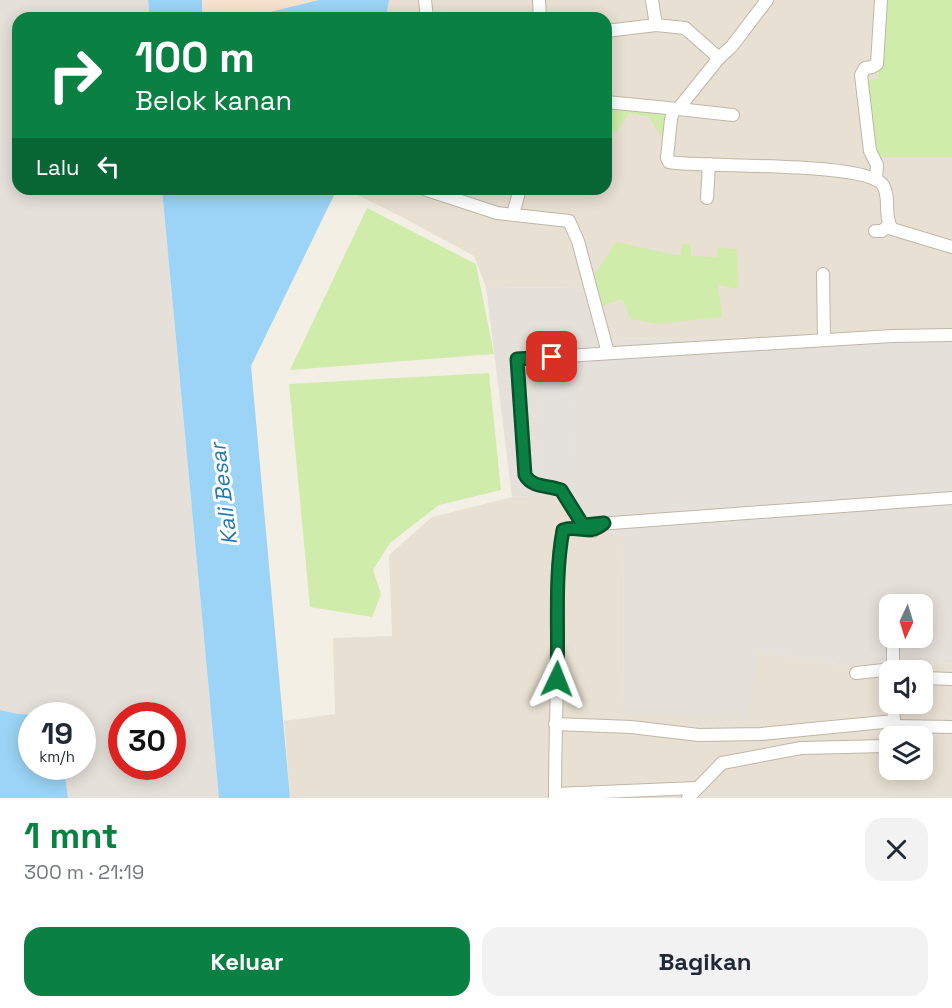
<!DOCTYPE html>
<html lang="id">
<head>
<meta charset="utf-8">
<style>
	body { margin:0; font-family:"Space Grotesk",sans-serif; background:#f2f2f3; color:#1f2937; height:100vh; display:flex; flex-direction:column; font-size:22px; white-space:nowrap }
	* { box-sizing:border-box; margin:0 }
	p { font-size:20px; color:#747a83 }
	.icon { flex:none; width:33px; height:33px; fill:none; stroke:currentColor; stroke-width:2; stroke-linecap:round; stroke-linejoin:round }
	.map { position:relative; height:798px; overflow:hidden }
	.panel { display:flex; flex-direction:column; background:#fff; flex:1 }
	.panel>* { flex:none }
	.guide { position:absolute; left:12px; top:12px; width:600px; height:183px; border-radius:18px; box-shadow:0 3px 15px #0003; background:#0b8043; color:#fff; overflow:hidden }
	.needle { width:39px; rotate:184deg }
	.buttons { position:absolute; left:879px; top:594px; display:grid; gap:12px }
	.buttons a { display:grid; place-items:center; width:54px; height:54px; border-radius:12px; background:#fff; box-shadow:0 3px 15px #0003; font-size:30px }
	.speed { position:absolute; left:18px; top:702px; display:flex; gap:12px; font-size:30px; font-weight:700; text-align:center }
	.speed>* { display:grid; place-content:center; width:78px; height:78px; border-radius:50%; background:#fff; box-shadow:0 3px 15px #0003; line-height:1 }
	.speed small { font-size:15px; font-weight:400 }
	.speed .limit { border:9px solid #d22; background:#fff; color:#111 }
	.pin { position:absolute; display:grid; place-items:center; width:51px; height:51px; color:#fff; margin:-26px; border-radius:12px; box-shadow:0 3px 9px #0006 }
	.me { position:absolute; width:66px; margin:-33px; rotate:2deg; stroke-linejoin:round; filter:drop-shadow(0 0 4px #0008) }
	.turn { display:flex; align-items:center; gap:21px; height:126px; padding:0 24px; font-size:27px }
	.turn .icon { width:78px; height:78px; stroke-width:2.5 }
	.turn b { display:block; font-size:42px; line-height:51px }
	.then { display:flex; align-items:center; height:57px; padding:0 24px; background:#0003; gap:12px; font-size:22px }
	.round { display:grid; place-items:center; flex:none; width:63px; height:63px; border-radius:18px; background:#f2f2f3 }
	.headline { display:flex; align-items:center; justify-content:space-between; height:102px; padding:0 24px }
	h1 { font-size:36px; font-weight:700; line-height:45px; color:#0b8043 }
	.action { display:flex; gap:12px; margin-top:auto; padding:12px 24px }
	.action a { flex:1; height:69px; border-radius:18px; background:#0b8043; color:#fff; font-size:24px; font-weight:700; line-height:69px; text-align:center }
	.action a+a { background:#f2f2f3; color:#1f2937 }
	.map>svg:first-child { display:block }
</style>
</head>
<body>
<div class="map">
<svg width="952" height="798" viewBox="0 0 952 798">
	<rect width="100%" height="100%" fill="#f4efe5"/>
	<g fill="#e8e0d2" fill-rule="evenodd">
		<polygon points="389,0 879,0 878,80 860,80 868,157 952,157 952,335 600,339 588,288 486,287 474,256 400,216 345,189 606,189 606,18 386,18"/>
		<path d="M 562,494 L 578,530 L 624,534 L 623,713 L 757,651 L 842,665 L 908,666 L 952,663 L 952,798 L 290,798 L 284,721 L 335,714 L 333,638 L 392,636 L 389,555 L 432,517 L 512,497 ZM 890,670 L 922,670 L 922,704 L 890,704 ZM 890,736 L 922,736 L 922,770 L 890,770 Z"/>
	</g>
	<polygon fill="#f8e4ce" points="202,0 319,0 246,18 202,18"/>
	<g fill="#e6e0da" fill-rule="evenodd">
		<path d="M 0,0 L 148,0 L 150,18 L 18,18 L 18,189 L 162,189 L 219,798 L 68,798 L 64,767 L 82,766 L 82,716 L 18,714 L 0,710 ZM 122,716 L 172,716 L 172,766 L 122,766 Z"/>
		<path d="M 486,287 L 588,288 L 600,339 L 952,335 L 952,663 L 908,666 L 842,665 L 757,651 L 749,718 L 623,713 L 624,535 L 578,530 L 562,494 L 512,497 ZM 890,604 L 922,604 L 922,638 L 890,638 Z"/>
	</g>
	<g fill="#d0ecaa">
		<polygon points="879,0 952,0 952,157 868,157 860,80 878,79"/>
		<polygon points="606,105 666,109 663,139 649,117 629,113 617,132 606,130"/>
		<polygon points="367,208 476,264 494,354 290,370"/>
		<polygon points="616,242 680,256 682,244 691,244 691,256 717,257 718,248 737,249 738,289 718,285 722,317 658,324 631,319 622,299 600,307 593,277"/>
		<polygon points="489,373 501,490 439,505 390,543 373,570 381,594 372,617 310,607 289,384"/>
	</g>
	<polygon fill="#e4e1dd" points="574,378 576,474 542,474 540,379"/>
	<g fill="#9bd4f6">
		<polygon points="148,0 202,0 202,18 150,18"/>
		<polygon points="319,0 389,0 386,18 246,18"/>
		<polygon points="162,189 337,189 251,366 290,798 219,798"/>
		<polygon points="0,710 18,714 47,715 32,716 32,766 64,767 68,798 0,798"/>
	</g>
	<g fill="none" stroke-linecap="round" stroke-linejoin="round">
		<defs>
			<g id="minor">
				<polyline points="425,0 427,18"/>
				<polyline points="539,0 540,18"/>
				<polyline points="652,0 656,25"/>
				<polyline points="606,31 656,25 685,28 719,58"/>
				<polyline points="606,102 678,109 719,58 732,46 767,0"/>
				<path d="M 674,109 L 671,119 L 667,158 L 669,162 C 703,168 866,161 883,185 C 891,198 883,216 892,229 L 952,247"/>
				<polyline points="678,109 733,115"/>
				<polyline points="876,180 877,165 870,151 861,75 865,68 872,67 877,64 881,0"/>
				<polyline points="424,189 497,213 569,221 578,241 608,353"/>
				<polyline points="707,198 709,164"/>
				<polyline points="513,214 520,189"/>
				<polyline points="875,231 882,231 889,225"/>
				<polyline points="823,274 824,339"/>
				<path d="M 952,335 L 892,336 L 517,359 L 525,475 C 532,488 548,485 561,490 L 581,522 L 585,525 L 952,498"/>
				<polyline points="888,624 890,626"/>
				<polyline points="893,638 893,670"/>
				<polyline points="856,673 893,669"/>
				<polyline points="922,678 952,679"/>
				<polyline points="893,704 895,736"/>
				<polyline points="555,724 631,727 699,735 761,734 894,721"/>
				<polyline points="895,726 952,727"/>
				<polyline points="555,794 696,788"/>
				<path d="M 555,798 C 555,744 557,690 558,636 C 559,599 555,568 563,530 L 568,528 L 593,531"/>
				<polyline points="688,798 722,763 801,748 886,746 890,744"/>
			</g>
		</defs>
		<use href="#minor" stroke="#c0b6a6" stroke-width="14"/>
		<use href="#minor" stroke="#fff" stroke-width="12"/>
	</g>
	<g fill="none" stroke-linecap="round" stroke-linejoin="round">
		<defs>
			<path id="route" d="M 552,357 L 517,359 L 525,475 C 532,488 548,485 561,490 L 581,522 L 585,525 L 604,523 C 588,537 579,524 563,530 C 554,579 559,629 557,679"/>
		</defs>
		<use href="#route" stroke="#07532c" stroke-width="15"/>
		<use href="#route" stroke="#0b8043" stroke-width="10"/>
	</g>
	<g text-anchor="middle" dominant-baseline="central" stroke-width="6" stroke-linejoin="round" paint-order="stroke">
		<g font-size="22" font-style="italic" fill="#247bb2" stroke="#fff">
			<text transform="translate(223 494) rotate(-97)">Kali Besar</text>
		</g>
	</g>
</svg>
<div class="buttons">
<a><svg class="needle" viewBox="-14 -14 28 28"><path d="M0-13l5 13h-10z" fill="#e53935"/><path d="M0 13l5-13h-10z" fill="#747a83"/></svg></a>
<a><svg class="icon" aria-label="sound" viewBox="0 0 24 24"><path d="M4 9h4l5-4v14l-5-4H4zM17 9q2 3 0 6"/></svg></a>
<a><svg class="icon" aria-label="layers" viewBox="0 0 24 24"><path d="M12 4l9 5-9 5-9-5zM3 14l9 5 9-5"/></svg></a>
</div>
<div class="speed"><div>19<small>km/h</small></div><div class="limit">30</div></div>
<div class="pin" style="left:552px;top:357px;background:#d93025"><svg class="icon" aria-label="arrive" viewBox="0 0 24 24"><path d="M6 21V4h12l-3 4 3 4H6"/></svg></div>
<svg class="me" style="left:557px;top:679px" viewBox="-20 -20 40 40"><path d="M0-17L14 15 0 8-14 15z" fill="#0b8043" stroke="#fff" stroke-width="4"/></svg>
<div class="guide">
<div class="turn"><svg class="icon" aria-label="right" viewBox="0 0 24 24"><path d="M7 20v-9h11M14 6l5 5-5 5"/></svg><div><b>100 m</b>Belok kanan</div></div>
<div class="then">Lalu<svg class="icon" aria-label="left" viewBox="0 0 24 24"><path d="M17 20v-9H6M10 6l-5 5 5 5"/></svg></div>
</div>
</div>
<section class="panel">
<div class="headline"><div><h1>1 mnt</h1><p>300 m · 21:19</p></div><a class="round"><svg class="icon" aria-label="close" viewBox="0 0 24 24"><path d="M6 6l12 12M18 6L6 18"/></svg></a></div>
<div class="action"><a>Keluar</a><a>Bagikan</a></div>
</section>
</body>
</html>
